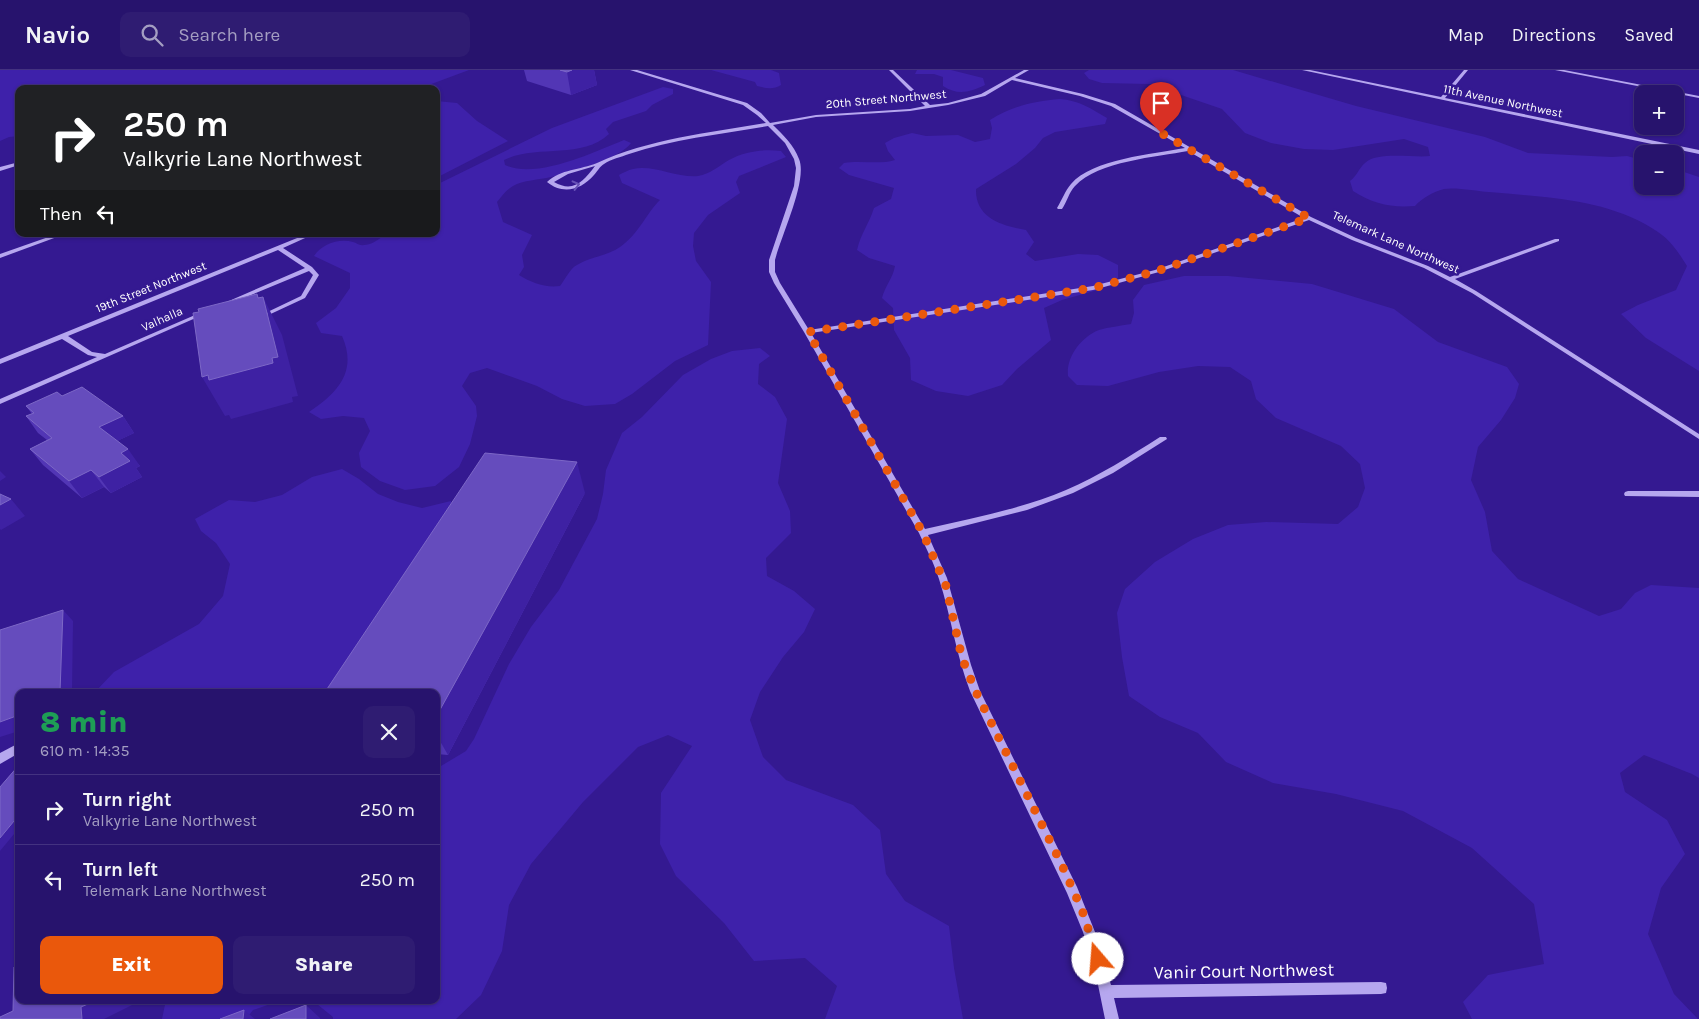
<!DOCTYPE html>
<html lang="en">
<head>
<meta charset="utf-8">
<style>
	body { margin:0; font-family:Karla,sans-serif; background:#2f1c72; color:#f1f3f6; height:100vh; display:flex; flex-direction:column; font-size:19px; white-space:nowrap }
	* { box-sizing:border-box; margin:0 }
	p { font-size:16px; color:#a49ec2 }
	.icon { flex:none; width:28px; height:28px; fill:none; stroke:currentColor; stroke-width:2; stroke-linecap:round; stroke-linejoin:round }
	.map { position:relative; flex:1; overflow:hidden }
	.sheet { position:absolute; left:15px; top:619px; width:425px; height:315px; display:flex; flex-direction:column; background:#27136d; border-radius:10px; box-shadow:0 1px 4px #0004,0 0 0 1px #433280 }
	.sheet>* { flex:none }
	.banner { position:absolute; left:15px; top:15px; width:425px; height:152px; border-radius:10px; box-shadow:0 1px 4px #0004,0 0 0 1px #433280; background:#202124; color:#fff; overflow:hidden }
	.buttons { position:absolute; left:1634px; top:15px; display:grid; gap:10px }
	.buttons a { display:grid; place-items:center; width:50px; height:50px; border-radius:10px; background:#27136d; box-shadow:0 1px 4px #0004,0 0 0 1px #433280; font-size:25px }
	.pin { position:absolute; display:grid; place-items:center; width:42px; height:42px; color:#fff; margin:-51px -21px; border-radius:50% 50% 50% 0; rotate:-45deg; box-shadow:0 0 5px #0007 }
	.pin .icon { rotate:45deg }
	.me { position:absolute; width:55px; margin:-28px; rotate:342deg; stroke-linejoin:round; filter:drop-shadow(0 0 4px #0008) }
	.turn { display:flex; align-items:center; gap:18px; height:105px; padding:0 25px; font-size:22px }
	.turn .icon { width:65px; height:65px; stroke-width:2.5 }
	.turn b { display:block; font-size:35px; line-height:42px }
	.then { display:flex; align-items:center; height:48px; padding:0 25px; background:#0003; gap:10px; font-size:19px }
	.round { display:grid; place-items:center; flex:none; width:52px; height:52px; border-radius:10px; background:#2f1c72 }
	.summary { display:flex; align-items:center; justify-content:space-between; height:85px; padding:0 25px }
	h1 { font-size:30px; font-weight:800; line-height:38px; color:#1e9e55 }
	.action { display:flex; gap:10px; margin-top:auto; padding:10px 25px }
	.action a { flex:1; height:58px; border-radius:10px; background:#ea580c; color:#fff; font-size:20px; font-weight:800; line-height:58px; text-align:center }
	.action a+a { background:#2f1c72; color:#f1f3f6 }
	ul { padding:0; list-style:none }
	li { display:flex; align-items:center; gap:15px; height:70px; padding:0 25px; border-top:1px solid #433280 }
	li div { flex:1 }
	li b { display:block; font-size:19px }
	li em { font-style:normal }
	header { display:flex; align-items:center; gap:30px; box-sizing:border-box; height:70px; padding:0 25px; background:#27136d; border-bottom:1px solid #433280 }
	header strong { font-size:24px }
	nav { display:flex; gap:28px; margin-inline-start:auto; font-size:18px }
	.search { width:350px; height:45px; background:#2f1c72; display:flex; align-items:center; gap:12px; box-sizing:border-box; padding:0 18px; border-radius:10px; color:#a49ec2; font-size:19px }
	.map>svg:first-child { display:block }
</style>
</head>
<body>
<header>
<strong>Navio</strong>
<div class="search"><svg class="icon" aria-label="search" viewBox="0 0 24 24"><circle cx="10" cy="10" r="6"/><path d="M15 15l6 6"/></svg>Search here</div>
<nav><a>Map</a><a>Directions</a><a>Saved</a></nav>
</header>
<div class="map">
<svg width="1699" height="949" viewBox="0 0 1699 949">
	<rect width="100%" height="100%" fill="#341991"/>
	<g fill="#3e21aa">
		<polygon points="0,0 469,0 418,19 19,19 19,66 9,67 0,71"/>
		<path d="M 711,0 L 771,0 L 779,3 L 781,15 C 773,20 765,18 757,16 L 755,12 Z"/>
		<path d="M 917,0 L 951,0 L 983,8 L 985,15 C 970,22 958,26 943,16 L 943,7 L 934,4 L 915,4 Z"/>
		<path d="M 1089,0 L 1233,0 L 1356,36 L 1485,67 L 1528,83 L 1612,87 L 1627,86 L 1642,90 L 1642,116 L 1675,116 L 1675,99 L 1699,107 L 1699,301 L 1646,268 L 1621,244 L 1638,235 L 1676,220 L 1687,196 C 1674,175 1667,166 1645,154 C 1597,128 1542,127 1489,122 C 1477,121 1455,117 1444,119 C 1433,122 1422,128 1415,136 C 1392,138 1373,134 1353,121 L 1350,111 C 1357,106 1359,98 1365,93 C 1377,81 1413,88 1430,86 L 1428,77 L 1404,69 L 1333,80 L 1304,79 L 1271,73 L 1245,63 L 1222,39 L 1149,14 L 1102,13 L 1089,9 L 1084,3 Z"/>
		<path d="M 663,17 L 673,19 L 673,24 L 652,35 L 646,41 L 613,52 L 606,59 L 609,64 C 581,90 536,74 504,90 L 505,95 C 536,110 594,82 624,70 L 631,73 C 620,89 570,102 551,107 C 539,110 523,110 513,116 C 506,120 502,126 497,132 L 503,152 L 532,165 L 522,185 L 524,197 L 519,205 C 532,213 545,218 560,216 C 565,210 570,198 577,195 C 590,187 607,186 620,177 C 639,164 645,145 660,130 L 622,113 L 619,105 C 623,103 628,100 633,99 C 652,94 677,108 698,106 C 710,104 719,96 729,90 C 745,81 764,79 781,81 L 786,87 L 739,106 L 736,112 L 740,123 L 708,145 L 694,163 L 693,176 L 696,191 L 711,212 L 708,275 L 675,291 L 632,324 L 615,334 L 585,336 L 562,329 L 537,316 L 487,298 L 470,303 L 462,316 L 476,336 L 477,346 L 470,374 L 459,397 L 435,416 L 405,420 L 380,411 L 361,397 L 359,383 L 370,361 L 364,348 L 343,346 L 321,349 L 309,342 C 337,323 358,302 342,266 L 321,263 L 316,253 L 336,238 L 350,218 L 350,203 L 314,186 C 322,174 339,168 353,172 C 357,173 359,176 364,175 C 371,175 376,171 382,167 L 378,164 L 436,164 L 436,115 L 552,58 Z"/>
		<path d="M 1060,29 C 1078,30 1092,39 1107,48 L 1105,54 L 1055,62 L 1043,68 L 1035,78 L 1016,94 L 976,119 C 975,148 1002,156 1026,160 L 1034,172 L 1026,184 L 1035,191 L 1078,184 L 1098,185 L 1118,195 L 1118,208 L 1101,219 L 1062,230 L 1044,238 L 1051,270 L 1017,299 L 1002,315 L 968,326 L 936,321 L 911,310 L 910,288 L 894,260 L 893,238 L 882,228 C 885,216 893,208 895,196 L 869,188 L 857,180 C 861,163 869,154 874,138 L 891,129 L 894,118 L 849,105 L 839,98 L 844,93 C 861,90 879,95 895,90 L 888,81 L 885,73 L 894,68 L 912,63 L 926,66 L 958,65 L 975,72 L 990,69 L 992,58 L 990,50 C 1013,36 1034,31 1060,29 Z"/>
		<polygon points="436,31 457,33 477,51 508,71 436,108"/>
		<path d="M 1184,206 L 1228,206 L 1312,214 L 1394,239 L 1438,272 L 1507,297 L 1519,314 L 1515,328 L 1501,350 L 1478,377 L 1471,410 L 1485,442 L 1492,481 L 1518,509 L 1599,546 L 1621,539 L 1635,523 L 1651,515 L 1699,518 L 1699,708 L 1692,704 L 1644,685 L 1620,703 L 1625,722 L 1667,750 L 1685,784 L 1661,818 L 1648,864 L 1674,924 L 1698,949 L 1472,949 L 1463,932 L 1488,905 L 1544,894 L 1534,834 L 1472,778 L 1403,741 L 1336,724 L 1273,713 L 1226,692 L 1198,663 L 1160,647 L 1129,626 L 1122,587 L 1117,543 L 1125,519 L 1155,492 L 1193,469 L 1228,455 L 1266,452 L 1338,454 L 1358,437 L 1365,418 L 1360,394 L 1341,376 L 1276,348 L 1256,329 L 1251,311 L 1230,297 L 1198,296 L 1159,302 L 1108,316 L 1077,315 L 1068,306 C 1066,287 1081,267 1099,260 C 1109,257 1120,256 1131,254 L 1134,243 L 1133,230 L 1144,215 Z"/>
		<polygon points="760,278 770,286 759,294 758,314 775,327 787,349 778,413 790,441 791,463 766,488 767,506 794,521 815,539 804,562 783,587 760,622 750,650 763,687 786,710 853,735 880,760 886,804 905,831 949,856 954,898 963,949 825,949 837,916 805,888 754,891 724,853 676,806 660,774 661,723 692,676 668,665 638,677 583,732 531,794 509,835 502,881 481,925 456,949 333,949 333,947 312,930 436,930 436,699 466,681 474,669 509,594 531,557 559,520 597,449 603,424 606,400 622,363 642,347 683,305 711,289 732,281"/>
		<polygon points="342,399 359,409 378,424 398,432 422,438 451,431 452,456 354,622 95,622 114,602 199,554 223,526 230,494 216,473 201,461 195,449 229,430 255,432 282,425 312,407"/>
		<polygon points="166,930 282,930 253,940 246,949 162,949"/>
	</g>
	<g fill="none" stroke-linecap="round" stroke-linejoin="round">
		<g fill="#b6a7ef" fill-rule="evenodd">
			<path d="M 630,0 L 637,0 L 747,33 L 761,43 L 770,53 L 816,45 L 910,39 L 925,36 L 889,0 L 893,0 L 930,35 L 948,33 L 981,24 L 1024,0 L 1029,0 L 1015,8 L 1083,24 L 1115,34 L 1311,147 L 1356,168 L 1428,196 L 1450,207 L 1555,169 L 1559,169 L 1559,171 L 1455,209 L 1476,221 L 1699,364 L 1699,369 L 1472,223 L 1424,198 L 1352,170 L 1309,150 L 1159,202 L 1093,220 L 811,263 L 925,459 C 973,448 1021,439 1066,420 C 1099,406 1130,386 1160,367 L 1166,367 L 1167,369 L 1113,403 L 1073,423 L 1027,440 L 928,465 L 947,508 L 971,595 L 980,621 L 1077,817 L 1095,862 L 1111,915 L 1381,912 L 1386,913 L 1387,918 L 1386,923 L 1381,924 L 1114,928 L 1119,949 L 1105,949 L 1096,905 L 1083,862 L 1067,823 L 970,621 C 956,585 951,546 939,509 C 934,493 926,478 919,463 L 804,262 L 774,213 L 769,202 L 769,190 L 794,116 L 796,98 L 794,89 L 785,73 L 768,56 C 722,64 673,69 629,84 C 621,87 611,89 604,94 C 600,96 597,102 594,105 C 581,120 563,125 547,112 C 561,99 580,100 597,93 C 649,69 709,63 766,53 L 757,45 L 743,35 ZM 1012,10 L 1080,26 L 1111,36 L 1185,78 C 1153,84 1092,89 1071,114 C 1065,121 1062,130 1057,138 L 1058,139 L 1062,139 C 1067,132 1069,122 1075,116 C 1098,91 1157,87 1188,81 L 1304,148 L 1155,200 L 1093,216 L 809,260 L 780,213 L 775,202 L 775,190 C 781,166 808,110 799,89 C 794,75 783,65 773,55 L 816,47 L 910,41 L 948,35 L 985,26 ZM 595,96 C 583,112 573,123 554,112 L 568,104 Z"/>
			<polygon points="1302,0 1310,0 1441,27 1464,0 1468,0 1445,28 1699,80 1699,84"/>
			<polygon points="1555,0 1564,0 1699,26 1699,28"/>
			<polygon points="19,92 19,95 0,101 0,97"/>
			<polygon points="57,164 65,164 0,188 0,184"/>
			<polygon points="307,164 314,164 283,178 312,197 319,205 305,228 262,248 258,248 257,247 301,226 313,205 309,201 227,235 223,235 222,234 305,198 278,180 68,266 92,282 105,284 202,242 204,241 207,243 0,334 0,329 97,287 88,285 62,269 0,294 0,289"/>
			<polygon points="1628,421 1699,421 1699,427 1625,426 1624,424 1625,422"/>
			<polygon points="19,673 19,683 0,694 0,683"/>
		</g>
	</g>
	<g fill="#5236b5">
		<polygon points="524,0 594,0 597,15 571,25 527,11"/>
		<polygon points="62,326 123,346 134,363 117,371 140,396 136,398 142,407 111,423 104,417 82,428 43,395 30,379 47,370 38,363 26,346 32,344 26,336"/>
		<polygon points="585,423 448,685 436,684 436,622"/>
	</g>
	<g fill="#3e21a3">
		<polygon points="572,0 594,0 597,15 571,25 567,2"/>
		<polygon points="257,224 268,246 263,227 282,265 298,326 292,327 293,332 231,349 229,345 225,346 202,307 208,305 258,228"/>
		<polygon points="123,346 134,363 111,374 99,357"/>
		<polygon points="128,379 140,396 136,398 142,407 111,423 99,407 121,383"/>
		<polygon points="577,392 585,423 448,685 436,664 436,647"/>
		<polygon points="91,400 104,417 82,428 69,411"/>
		<polygon points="0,401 6,407 0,411"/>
		<polygon points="11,429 25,446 1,460 0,459 0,435"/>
		<polygon points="63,540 73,551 72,622 60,622"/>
		<polygon points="19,645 19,661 0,667 0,652"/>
		<polygon points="19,745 19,758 0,781 0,768"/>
		<polygon points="97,930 142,930 104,949 82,949 81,937"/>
		<polygon points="306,935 320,948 320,949 306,949"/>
		<polygon points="244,940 255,949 243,949"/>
	</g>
	<g fill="#654cbd" stroke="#7d68c7">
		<polygon points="560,0 572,0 567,2"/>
		<polygon points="257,224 258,228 263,227 278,287 272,288 273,293 209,310 208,305 202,307 193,243 199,242 198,239"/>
		<polygon points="82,317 123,346 99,357 128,379 121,383 130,391 99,407 91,400 69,411 30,379 52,368 26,346 34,343 26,336 57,322 62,326"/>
		<polygon points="485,383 577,392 436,647 436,622 325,622"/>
		<polygon points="0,424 11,429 0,435"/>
		<polygon points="63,540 60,622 19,622 19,645 0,652 0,560"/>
		<polygon points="19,695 19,745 0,768 0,717"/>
		<polygon points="19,895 19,930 97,930 81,937 82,949 0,949 0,947 13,941 14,897"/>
		<polygon points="306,935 306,949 270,949"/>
		<polygon points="244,940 243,949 220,949"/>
	</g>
	<defs><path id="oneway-chevron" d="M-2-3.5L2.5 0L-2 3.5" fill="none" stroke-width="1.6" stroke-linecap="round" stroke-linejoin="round" transform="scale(1.25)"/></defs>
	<use stroke="#6852b7" href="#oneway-chevron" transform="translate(576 115) rotate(-14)"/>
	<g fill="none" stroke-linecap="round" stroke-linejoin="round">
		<polyline stroke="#ea580c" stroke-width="9" stroke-dasharray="0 16.2" points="1098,889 1082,840 1061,793 976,622 962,588 946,516 923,463 808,262 1093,218 1157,201 1309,148 1161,63"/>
	</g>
	<g text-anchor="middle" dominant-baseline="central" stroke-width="5" stroke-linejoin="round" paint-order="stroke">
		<g font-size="12" fill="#fff" stroke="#341991">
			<text transform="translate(886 29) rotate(-5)">20th Street Northwest</text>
			<text transform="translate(1503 31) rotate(12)">11th Avenue Northwest</text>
			<text transform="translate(1396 172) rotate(24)">Telemark Lane Northwest</text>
			<text transform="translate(151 217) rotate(-22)">19th Street Northwest</text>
			<text transform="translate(162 249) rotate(-24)">Valhalla</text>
		</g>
		<g font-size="18" fill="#fff" stroke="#341991">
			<text transform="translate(1244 901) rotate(-1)">Vanir Court Northwest</text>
		</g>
	</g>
</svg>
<div class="buttons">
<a>+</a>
<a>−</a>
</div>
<div class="pin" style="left:1161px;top:63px;background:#d93025"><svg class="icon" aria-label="arrive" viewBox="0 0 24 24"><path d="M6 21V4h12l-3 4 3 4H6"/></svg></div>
<svg class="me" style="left:1098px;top:889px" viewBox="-20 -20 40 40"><circle r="19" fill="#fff"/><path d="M0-13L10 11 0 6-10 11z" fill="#ea580c"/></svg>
<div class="banner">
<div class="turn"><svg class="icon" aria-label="right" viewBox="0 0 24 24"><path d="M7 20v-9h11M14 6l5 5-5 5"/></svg><div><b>250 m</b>Valkyrie Lane Northwest</div></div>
<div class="then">Then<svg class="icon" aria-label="left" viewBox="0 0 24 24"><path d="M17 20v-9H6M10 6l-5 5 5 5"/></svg></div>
</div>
<section class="sheet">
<div class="summary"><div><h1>8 min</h1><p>610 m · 14:35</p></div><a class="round"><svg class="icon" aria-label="close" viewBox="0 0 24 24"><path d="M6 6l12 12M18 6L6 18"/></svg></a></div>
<ul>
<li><svg class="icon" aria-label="right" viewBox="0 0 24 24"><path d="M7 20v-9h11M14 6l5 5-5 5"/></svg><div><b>Turn right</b><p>Valkyrie Lane Northwest</p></div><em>250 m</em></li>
<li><svg class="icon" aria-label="left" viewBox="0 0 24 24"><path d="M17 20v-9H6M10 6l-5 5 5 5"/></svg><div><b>Turn left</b><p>Telemark Lane Northwest</p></div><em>250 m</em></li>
</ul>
<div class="action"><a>Exit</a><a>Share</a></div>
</section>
</div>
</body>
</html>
